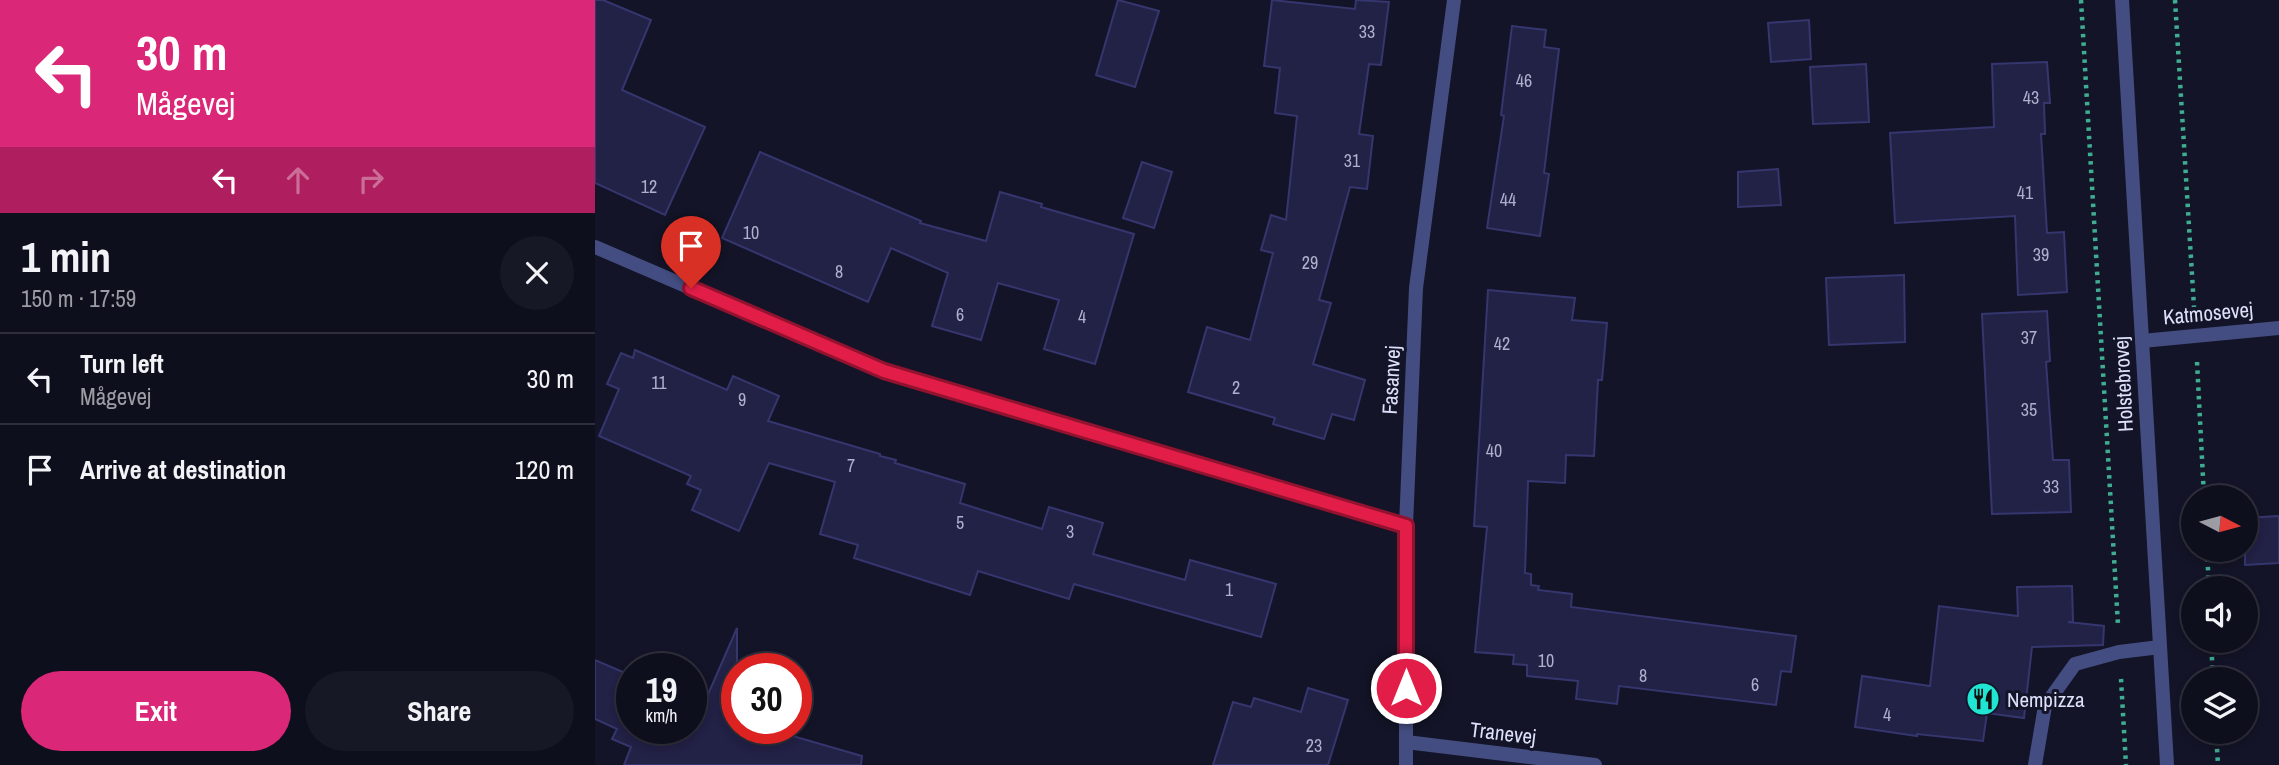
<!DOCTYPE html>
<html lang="en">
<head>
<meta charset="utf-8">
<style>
	body { margin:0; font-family:"Archivo Narrow",sans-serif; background:#171826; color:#f1f3f6; height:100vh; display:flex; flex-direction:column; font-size:26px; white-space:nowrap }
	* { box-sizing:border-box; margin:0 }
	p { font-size:23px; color:#9b9ca4 }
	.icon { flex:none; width:38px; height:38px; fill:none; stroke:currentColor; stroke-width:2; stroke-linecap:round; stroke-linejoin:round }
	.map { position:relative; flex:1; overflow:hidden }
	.details { display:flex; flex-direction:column; background:#0e0f1d; width:595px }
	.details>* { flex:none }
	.top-card { background:#db2777; color:#fff; overflow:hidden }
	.needle { width:46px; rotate:96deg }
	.controls { position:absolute; left:1586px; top:485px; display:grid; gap:14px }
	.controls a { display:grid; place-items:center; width:77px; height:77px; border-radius:50%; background:#0e0f1d; box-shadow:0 4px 10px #0003,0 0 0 2px #2e2f3b; font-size:35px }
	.speed { position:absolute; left:21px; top:653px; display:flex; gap:14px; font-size:35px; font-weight:700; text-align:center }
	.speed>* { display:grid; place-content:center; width:91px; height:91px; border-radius:50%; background:#0e0f1d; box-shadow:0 4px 10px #0003,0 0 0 2px #2e2f3b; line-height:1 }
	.speed small { font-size:18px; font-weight:400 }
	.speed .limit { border:10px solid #d22; background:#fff; color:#111 }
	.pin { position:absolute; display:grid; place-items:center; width:60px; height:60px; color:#fff; margin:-72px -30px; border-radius:50% 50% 50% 0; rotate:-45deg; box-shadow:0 0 7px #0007 }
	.pin .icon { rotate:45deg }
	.me { position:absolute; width:77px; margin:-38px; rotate:0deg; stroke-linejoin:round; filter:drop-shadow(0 0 5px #0008) }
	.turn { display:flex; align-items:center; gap:24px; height:147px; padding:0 21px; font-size:32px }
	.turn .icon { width:91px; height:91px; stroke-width:2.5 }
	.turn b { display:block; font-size:49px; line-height:60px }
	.lanes { display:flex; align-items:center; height:66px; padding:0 21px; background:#0003; justify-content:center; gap:35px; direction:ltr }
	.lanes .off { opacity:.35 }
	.round { display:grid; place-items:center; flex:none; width:74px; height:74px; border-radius:37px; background:#171826 }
	.head { display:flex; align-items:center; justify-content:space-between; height:119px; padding:0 21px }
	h1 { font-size:42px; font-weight:700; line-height:52px }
	.action { display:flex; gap:14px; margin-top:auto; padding:14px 21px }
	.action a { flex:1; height:80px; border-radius:42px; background:#db2777; color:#fff; font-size:28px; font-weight:700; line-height:80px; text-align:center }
	.action a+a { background:#171826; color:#f1f3f6 }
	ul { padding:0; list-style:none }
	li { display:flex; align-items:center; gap:21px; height:91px; padding:0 21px; border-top:2px solid #2e2f3b }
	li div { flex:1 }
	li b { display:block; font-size:26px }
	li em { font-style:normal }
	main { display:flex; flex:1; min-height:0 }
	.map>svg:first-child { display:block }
</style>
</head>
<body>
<main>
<section class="details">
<div class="top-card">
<div class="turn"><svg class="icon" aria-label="left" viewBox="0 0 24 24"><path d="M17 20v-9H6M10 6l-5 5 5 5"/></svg><div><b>30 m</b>Mågevej</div></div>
<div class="lanes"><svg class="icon" aria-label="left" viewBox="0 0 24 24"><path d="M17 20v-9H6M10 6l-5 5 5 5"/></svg><svg class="icon off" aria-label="ahead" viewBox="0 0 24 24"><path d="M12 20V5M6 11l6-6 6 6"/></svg><svg class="icon off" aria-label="right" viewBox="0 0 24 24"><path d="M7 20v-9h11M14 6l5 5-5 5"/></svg></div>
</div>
<div class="head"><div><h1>1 min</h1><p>150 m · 17:59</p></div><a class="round"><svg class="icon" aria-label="close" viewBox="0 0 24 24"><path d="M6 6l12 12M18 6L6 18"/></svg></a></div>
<ul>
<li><svg class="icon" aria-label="left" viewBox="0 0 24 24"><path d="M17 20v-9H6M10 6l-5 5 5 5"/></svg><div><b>Turn left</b><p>Mågevej</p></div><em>30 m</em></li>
<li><svg class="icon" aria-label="arrive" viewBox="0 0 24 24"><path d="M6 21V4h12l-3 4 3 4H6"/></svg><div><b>Arrive at destination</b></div><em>120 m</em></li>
</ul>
<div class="action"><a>Exit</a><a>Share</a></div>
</section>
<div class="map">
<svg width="1684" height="765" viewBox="0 0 1684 765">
	<rect width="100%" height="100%" fill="#131427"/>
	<g fill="#222146" stroke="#36366f" stroke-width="2">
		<polygon points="0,0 8,0 56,20 27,90 110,127 70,215 0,183"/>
		<polygon points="523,0 564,11 540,87 501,75"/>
		<polygon points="677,0 760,9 761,0 794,2 786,65 774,64 764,134 778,136 772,189 755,187 724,300 736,303 718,364 770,380 759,420 737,414 729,439 678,424 680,418 593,392 612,327 655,340 678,253 666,250 676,215 691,220 702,116 680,113 685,68 669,66"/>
		<polygon points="1214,20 1216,59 1176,62 1173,23"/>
		<polygon points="917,26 951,30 949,47 964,49 949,173 954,174 945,236 892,228 909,116 906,115"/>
		<polygon points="1452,62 1455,103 1449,103 1450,134 1446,134 1452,233 1469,232 1472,292 1423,295 1420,216 1300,223 1295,133 1399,127 1397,64"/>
		<polygon points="1271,64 1274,122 1218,124 1215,67"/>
		<polygon points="165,152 326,221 325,223 391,241 405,192 447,204 446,207 539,234 500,364 449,349 464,300 403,283 386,340 337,326 353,273 296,248 273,302 127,238"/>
		<polygon points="547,162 577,172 559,228 528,218"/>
		<polygon points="1183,169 1186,205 1143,207 1143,172"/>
		<polygon points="1309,275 1310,342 1234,345 1231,278"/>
		<polygon points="893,290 980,298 977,320 1012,323 1007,380 1003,380 999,456 971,455 970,483 933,481 930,573 936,574 936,585 944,586 943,590 977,594 976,607 1201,636 1196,672 1186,671 1181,705 1024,686 1022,704 981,699 983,681 932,676 932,665 918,664 919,655 880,652 892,527 879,526"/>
		<polygon points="1452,311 1455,361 1451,362 1458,460 1474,460 1476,512 1397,514 1387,314"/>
		<polygon points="40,350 132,390 138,376 184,396 173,421 285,454 285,456 301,460 300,463 370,484 365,503 447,529 454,507 508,523 498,554 590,580 595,560 681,584 666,637 479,584 474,599 383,571 375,595 259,558 263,545 225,534 240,482 174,463 144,531 97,510 106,490 92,484 96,476 4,436 24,389 12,384 26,353 38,358"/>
		<polygon points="1684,516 1684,563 1650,565 1650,518"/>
		<polygon points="1477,586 1478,622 1473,622 1509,626 1508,645 1437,647 1429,718 1392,713 1388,741 1322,734 1322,736 1260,727 1267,676 1335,686 1344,606 1423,616 1422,587"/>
		<polygon points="142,628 142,728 170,728 267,756 266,765 29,765 36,747 17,739 22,729 0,719 0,660 37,676 37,728 96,728 96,701 108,706"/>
		<polygon points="713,688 753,700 733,765 618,765 638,702 656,707 659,698 706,712"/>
	</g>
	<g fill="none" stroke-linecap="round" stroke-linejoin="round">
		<g stroke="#3fad91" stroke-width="4.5" stroke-dasharray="3.5 5" stroke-linecap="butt">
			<polyline points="1486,0 1523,625"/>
			<polyline points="1580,0 1599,307"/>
			<polyline points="1602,362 1609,497"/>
			<polyline points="1612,550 1614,588"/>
			<polyline points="1616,640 1618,679"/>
			<polyline points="1526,679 1531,765"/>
			<polyline points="1621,732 1623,765"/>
		</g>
		<polyline stroke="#444d81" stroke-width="14" points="1440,765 1450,706 1480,664 1524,652 1565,647"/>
		<g stroke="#444d81" stroke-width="14">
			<polyline points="0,247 289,371 811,526"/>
			<polyline points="1547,341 1684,328"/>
			<polyline points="811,742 1000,765"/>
			<polyline points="811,765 811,526 821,288 859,0"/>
		</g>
		<polyline stroke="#444d81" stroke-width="14" points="1527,0 1572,765"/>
	</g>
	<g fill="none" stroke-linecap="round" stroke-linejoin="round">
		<defs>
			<polyline id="route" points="96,288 289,371 811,526 811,688"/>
		</defs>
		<use href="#route" stroke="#92132f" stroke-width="18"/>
		<use href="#route" stroke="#e11d48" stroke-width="12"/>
	</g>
	<defs>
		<symbol id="restaurant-disc" viewBox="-11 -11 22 22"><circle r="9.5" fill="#20e5d2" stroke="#131427"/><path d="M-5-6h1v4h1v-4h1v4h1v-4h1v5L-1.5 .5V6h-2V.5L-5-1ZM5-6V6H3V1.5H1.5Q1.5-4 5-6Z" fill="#111"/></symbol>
	</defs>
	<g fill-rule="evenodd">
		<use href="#restaurant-disc" x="1369" y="680" width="38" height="38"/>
	</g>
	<g text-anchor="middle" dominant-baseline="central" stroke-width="6" stroke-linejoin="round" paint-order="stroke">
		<g font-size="18" fill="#aeb0ce">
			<text x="772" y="31">33</text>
			<text x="929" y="80">46</text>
			<text x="1436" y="97">43</text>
			<text x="757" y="160">31</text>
			<text x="54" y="186">12</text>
			<text x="1430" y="192">41</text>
			<text x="913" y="199">44</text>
			<text x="156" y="232">10</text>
			<text x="1446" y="254">39</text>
			<text x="715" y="262">29</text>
			<text x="244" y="271">8</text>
			<text x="365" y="314">6</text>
			<text x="487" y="316">4</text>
			<text x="1434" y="337">37</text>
			<text x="907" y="343">42</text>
			<text x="64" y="382">11</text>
			<text x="641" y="387">2</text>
			<text x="147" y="399">9</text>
			<text x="1434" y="409">35</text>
			<text x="899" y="450">40</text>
			<text x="256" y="465">7</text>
			<text x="1456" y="486">33</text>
			<text x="365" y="522">5</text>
			<text x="475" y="531">3</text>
			<text x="634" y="589">1</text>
			<text x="951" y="660">10</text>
			<text x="1048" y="675">8</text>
			<text x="1160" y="684">6</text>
			<text x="1292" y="714">4</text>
			<text x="719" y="745">23</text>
		</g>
		<g font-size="21" fill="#dde0fb" stroke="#131427">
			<text transform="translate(1613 313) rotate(-5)">Katmosevej</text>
			<text transform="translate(796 380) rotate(-87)">Fasanvej</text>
			<text transform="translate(1528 384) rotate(-93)">Holstebrovej</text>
			<text transform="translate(908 733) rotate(7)">Tranevej</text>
		</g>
		<g font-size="21" fill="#dde0fb" stroke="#131427" text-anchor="start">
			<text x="1412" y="699">Nempizza</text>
		</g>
	</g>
</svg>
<div class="controls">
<a><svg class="needle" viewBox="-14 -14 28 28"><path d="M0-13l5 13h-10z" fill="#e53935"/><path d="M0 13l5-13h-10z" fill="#9b9ca4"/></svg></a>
<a><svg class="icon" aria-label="sound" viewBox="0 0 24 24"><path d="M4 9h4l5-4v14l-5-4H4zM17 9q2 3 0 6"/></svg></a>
<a><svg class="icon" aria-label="layers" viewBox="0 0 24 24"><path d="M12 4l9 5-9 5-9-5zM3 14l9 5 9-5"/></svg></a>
</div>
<div class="speed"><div>19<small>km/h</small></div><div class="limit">30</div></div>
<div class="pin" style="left:96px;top:288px;background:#d93025"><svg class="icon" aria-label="arrive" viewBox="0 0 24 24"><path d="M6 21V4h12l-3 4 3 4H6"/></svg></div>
<svg class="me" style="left:811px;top:688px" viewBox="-20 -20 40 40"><circle r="17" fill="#e11d48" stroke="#fff" stroke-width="3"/><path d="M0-11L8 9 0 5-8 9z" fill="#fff"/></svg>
</div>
</main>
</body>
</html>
